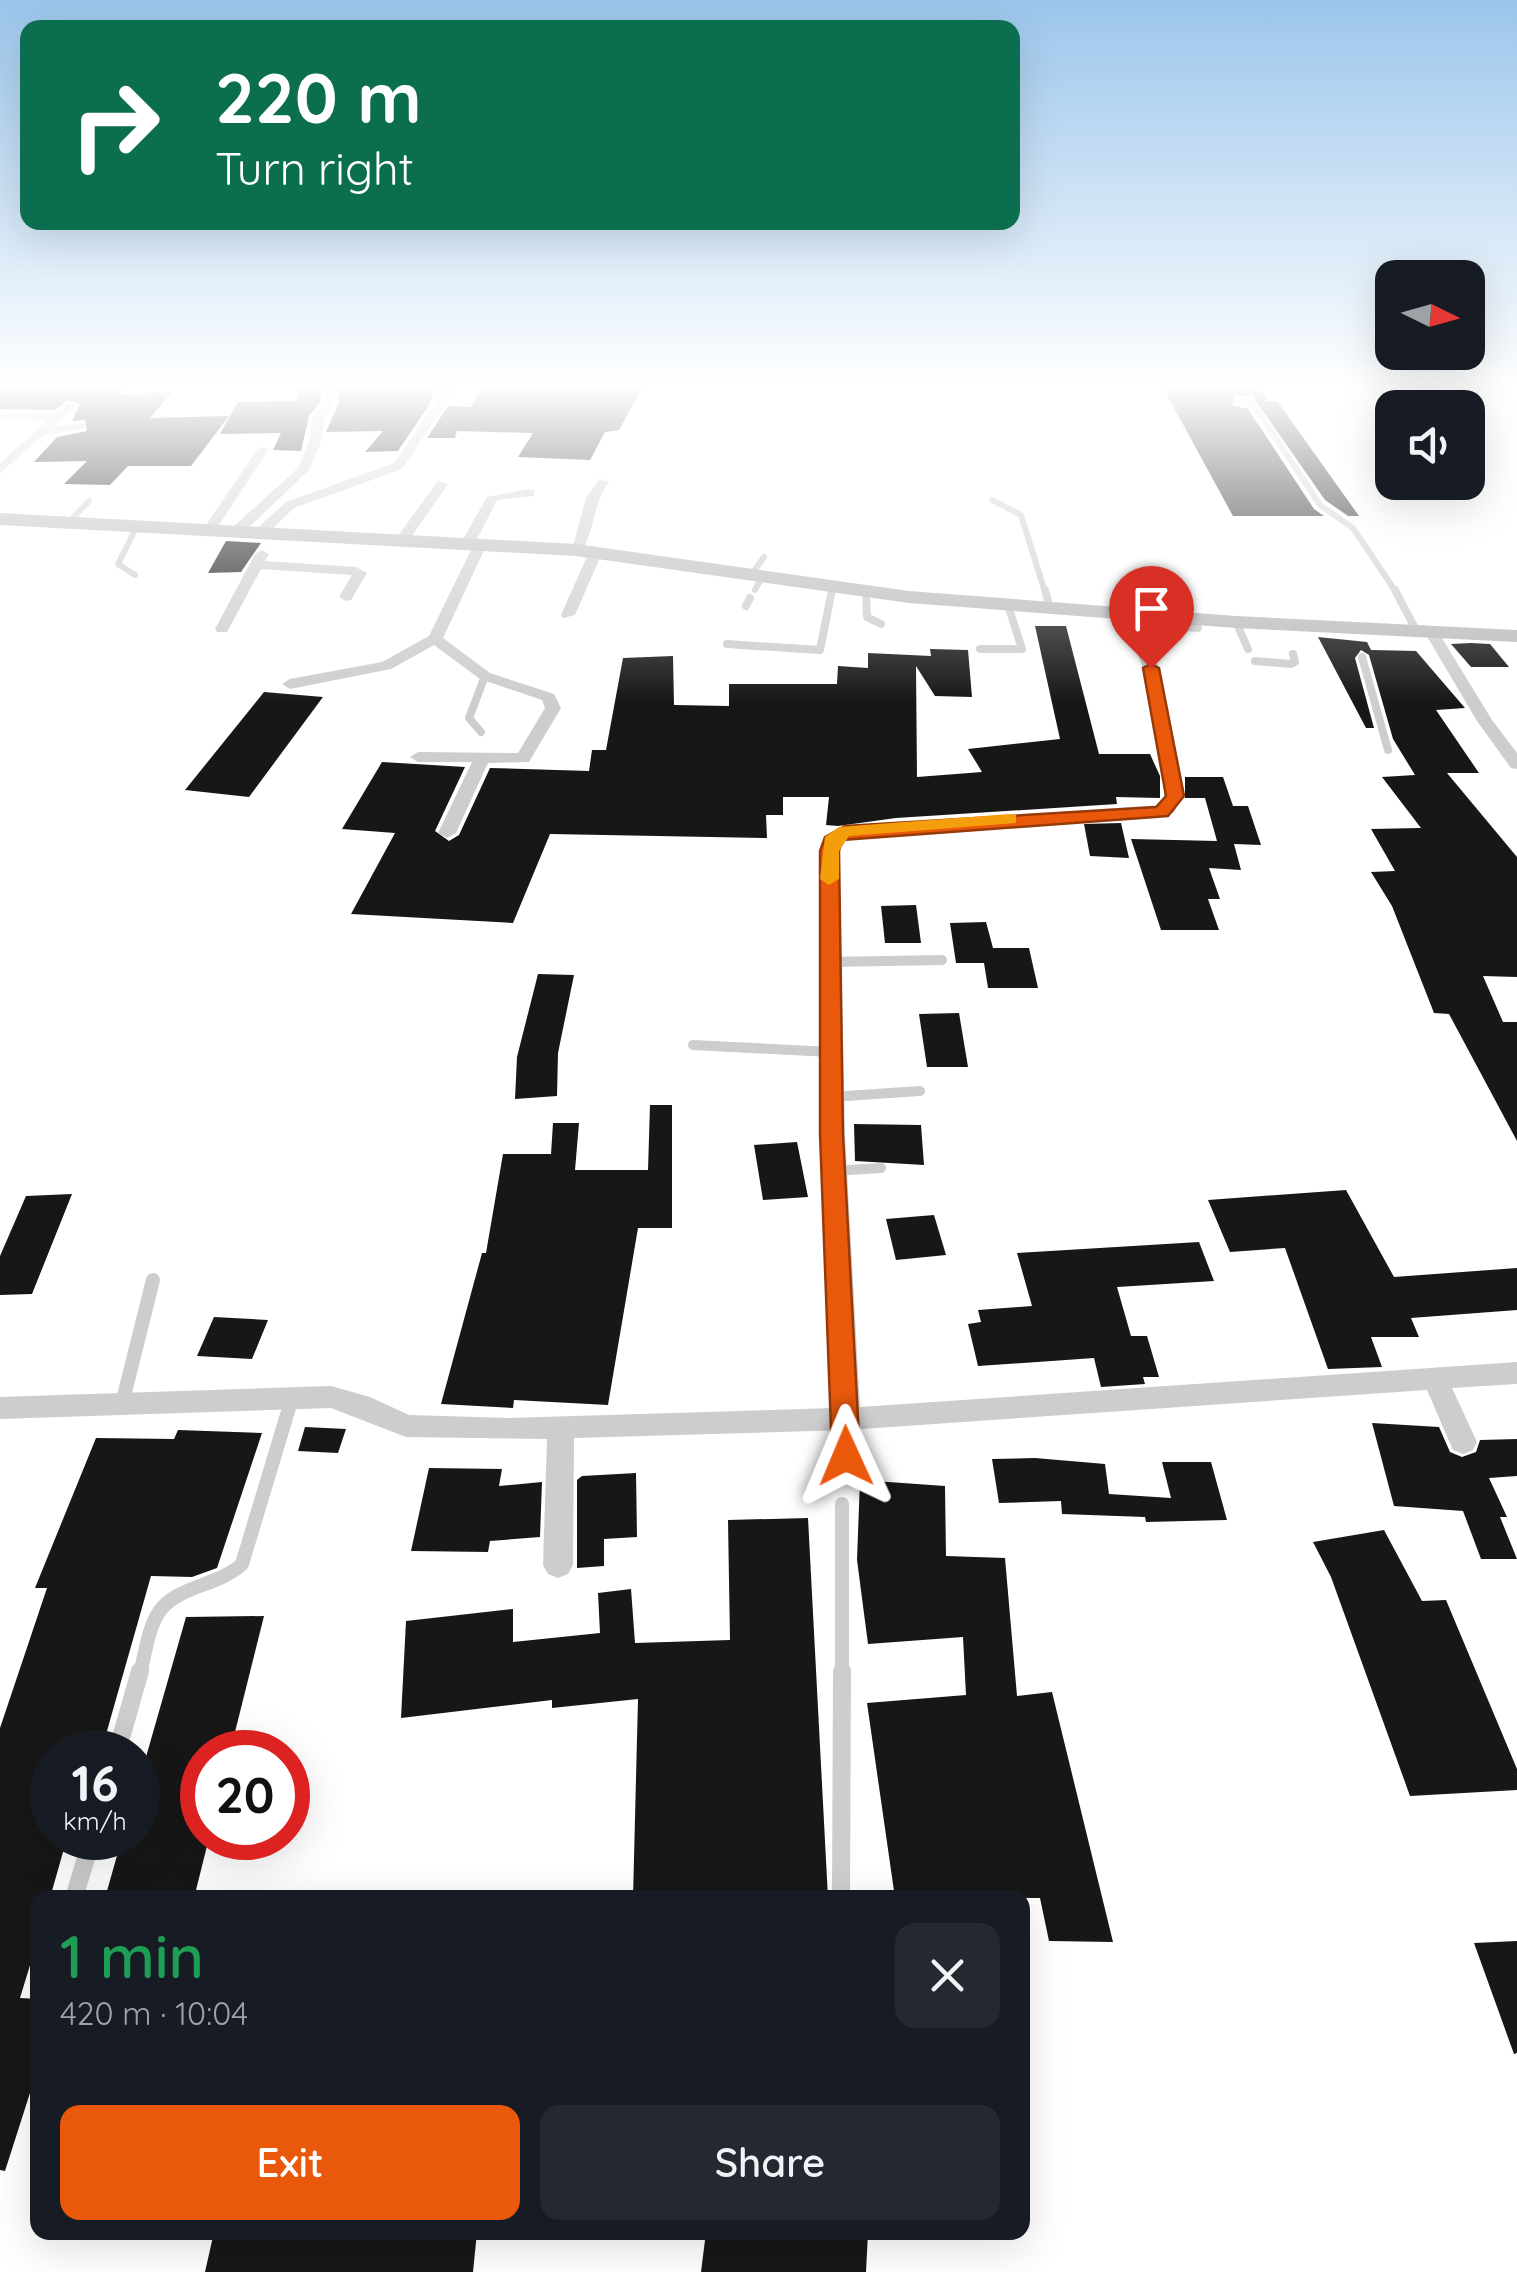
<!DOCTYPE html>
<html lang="en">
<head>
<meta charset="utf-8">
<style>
	body { margin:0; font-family:Quicksand,sans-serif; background:#242831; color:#f1f3f6; height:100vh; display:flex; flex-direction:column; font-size:38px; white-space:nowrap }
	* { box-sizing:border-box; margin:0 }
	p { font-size:32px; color:#9ea1a6 }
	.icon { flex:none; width:55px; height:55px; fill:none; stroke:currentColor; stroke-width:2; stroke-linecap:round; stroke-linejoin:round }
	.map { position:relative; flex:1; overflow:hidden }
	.panel { position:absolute; left:30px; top:1890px; width:1000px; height:350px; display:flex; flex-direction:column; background:#171b24; border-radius:20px; box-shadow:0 10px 40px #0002 }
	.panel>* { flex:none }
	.banner { position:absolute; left:20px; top:20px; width:1000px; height:210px; border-radius:20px; box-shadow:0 10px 40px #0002; background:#0b6e4f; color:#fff; overflow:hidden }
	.needle { width:65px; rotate:95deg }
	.fabs { position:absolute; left:1375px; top:260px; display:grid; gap:20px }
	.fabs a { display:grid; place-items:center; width:110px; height:110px; border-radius:20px; background:#171b24; box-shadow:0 10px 40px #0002; font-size:50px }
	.speed { position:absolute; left:30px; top:1730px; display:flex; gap:20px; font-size:50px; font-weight:700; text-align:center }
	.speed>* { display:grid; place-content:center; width:130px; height:130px; border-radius:50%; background:#171b24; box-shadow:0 10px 40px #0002; line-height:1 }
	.speed small { font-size:25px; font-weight:400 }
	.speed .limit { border:15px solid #d22; background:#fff; color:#111 }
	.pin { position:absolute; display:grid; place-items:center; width:85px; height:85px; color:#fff; margin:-102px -42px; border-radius:50% 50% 50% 0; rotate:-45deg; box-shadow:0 0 10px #0007 }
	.pin .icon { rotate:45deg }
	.me { position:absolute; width:110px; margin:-55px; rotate:359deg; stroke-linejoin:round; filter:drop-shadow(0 0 8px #0008) }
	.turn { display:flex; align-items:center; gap:35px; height:210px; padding:0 30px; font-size:45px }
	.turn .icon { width:130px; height:130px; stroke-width:2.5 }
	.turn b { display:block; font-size:70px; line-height:85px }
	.round { display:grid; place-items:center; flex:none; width:105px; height:105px; border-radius:20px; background:#242831 }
	.overview { display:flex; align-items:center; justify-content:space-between; height:170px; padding:0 30px }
	h1 { font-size:60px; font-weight:600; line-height:75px; color:#1e9e55 }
	.cta { display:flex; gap:20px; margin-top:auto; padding:20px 30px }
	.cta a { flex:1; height:115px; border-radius:20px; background:#ea580c; color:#fff; font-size:40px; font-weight:600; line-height:115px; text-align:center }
	.cta a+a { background:#242831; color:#f1f3f6 }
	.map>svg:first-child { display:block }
</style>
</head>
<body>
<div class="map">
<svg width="1517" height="2272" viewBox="0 0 1517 2272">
	<rect width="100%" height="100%" fill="#fff"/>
	<g fill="#171717">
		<polygon points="0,384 127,385 119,394 172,392 150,418 229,416 191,466 128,466 110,485 64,484 87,461 34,462 57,437 87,431 85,420 72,421 80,404 68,400 55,410 0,409"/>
		<polygon points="300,384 320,384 321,401 309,416 301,451 273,450 281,433 220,434 238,402 296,401"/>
		<polygon points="338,384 378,384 377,388 435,389 429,405 398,451 365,452 383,431 326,432 339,402"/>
		<polygon points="484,384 644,384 619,430 605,432 590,460 518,457 533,433 457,431 455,438 427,438 448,406 471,407"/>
		<polygon points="1161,384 1256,384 1268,401 1277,401 1359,516 1348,516 1325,500 1252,395 1235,396 1232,405 1248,409 1314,509 1324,516 1233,516"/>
		<polygon points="226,541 261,543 241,572 208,573"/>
		<polygon points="1035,626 1066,626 1099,754 1150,754 1160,776 1160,798 1116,797 1117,804 896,818 838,826 826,825 829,797 783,797 783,815 766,815 767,838 550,834 513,923 351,914 395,833 342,829 382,762 465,767 435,831 449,841 459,835 490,768 589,771 592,750 606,750 623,658 673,656 674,705 729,706 729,684 837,684 838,666 868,668 868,653 931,656 930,649 968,650 972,697 935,696 916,666 917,777 982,772 968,749 1060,739"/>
		<polygon points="1318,637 1367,642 1371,650 1416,651 1465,708 1436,710 1479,773 1447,773 1517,857 1517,977 1483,976 1503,1022 1517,1022 1517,1141 1449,1014 1434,1013 1392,906 1371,872 1395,871 1371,829 1421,828 1382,777 1415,775 1393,739 1369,655 1361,650 1355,658 1374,728 1366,728"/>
		<polygon points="1471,643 1490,644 1509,667 1471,667 1451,644"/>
		<polygon points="264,692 323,697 249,797 185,790"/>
		<polygon points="1185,777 1223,777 1233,806 1248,806 1261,845 1234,844 1241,870 1209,868 1220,899 1208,899 1219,930 1161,930 1131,839 1217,841 1205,798 1185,798"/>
		<polygon points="1121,823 1129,858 1090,856 1084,824"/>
		<polygon points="916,905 921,943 885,943 881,906"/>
		<polygon points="986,922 993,948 1029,948 1038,988 988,988 984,963 956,963 950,923"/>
		<polygon points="538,974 574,975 558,1053 557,1096 515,1099 517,1057"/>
		<polygon points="959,1013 968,1067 927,1067 919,1014"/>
		<polygon points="650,1105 672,1105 672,1228 638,1228 608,1405 514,1400 513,1408 441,1404 482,1253 486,1253 503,1154 551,1154 553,1123 579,1123 575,1170 648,1170"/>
		<polygon points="854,1124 921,1125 924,1165 855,1161"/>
		<polygon points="797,1142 808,1197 763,1200 754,1145"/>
		<polygon points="1346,1190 1394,1277 1517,1268 1517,1310 1411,1318 1419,1337 1371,1337 1382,1367 1328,1369 1285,1248 1230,1252 1208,1200"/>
		<polygon points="72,1194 32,1294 0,1295 0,1256 26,1196"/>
		<polygon points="934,1215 946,1255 896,1260 886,1219"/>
		<polygon points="1199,1242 1214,1281 1117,1287 1131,1336 1147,1336 1159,1377 1143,1377 1145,1384 1101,1387 1094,1358 978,1366 968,1324 981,1322 978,1310 1032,1306 1017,1253"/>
		<polygon points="214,1317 268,1320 252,1359 197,1356"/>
		<polygon points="1372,1423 1439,1427 1450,1452 1462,1457 1476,1452 1480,1440 1517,1439 1517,1476 1489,1478 1507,1517 1500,1517 1517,1559 1481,1559 1463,1511 1394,1506"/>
		<polygon points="305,1427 346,1429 338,1453 298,1451"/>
		<polygon points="178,1430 262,1433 217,1568 192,1577 151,1576 101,1752 52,1752 52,1838 67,1838 50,1898 38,1898 38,1939 20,1998 38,1999 38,2068 5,2171 0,2170 0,1728 47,1588 35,1588 96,1438 174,1439"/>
		<polygon points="1035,1458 1105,1464 1109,1494 1171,1498 1162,1462 1211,1462 1227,1520 1146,1522 1145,1517 1062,1514 1061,1501 999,1503 992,1459"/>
		<polygon points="429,1468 502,1469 499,1486 542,1482 540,1537 490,1541 488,1552 411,1551"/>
		<polygon points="636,1473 637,1537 604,1539 604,1566 577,1568 577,1480 582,1476"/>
		<polygon points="860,1480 945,1486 946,1556 1005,1558 1017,1696 1052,1692 1113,1942 1049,1941 1040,1898 895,1898 867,1703 966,1695 963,1637 868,1644 857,1560"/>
		<polygon points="808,1518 828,1898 633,1898 638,1699 552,1708 552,1700 401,1718 406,1621 513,1609 513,1642 600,1633 598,1593 631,1589 635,1643 730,1640 728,1520"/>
		<polygon points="1384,1530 1422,1601 1446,1600 1517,1769 1517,1790 1410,1796 1331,1577 1313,1542"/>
		<polygon points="264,1616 230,1752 202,1752 202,1838 209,1838 194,1898 105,1898 122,1838 138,1838 138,1785 186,1617"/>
		<polygon points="1517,1941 1517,2053 1514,2054 1474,1943"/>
		<polygon points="214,2232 315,2236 477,2232 473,2272 205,2272"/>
		<polygon points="706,2232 868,2232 866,2272 701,2272"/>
	</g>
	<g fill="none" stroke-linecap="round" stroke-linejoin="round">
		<g stroke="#cdcdcd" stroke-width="6">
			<polyline points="1238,402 1252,402 1320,505 1353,528 1396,592"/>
			<polyline points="43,432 82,426"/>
			<polyline points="992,500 1021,515 1045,592"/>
			<polyline points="68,523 89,501"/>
			<polyline points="135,575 118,564 136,528"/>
			<polyline points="751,575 764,557"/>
			<polyline points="755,590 762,577"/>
			<polyline points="832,592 833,587"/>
		</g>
		<g stroke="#cdcdcd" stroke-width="8">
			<polyline points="1045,590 1050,608"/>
			<polyline points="1395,590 1417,632"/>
			<polyline points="866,592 867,617 881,624"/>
			<polyline points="746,606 750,598"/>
			<polyline points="1236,622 1248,649"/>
			<polyline points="1134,623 1198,628"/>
			<polyline points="727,644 820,650 832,590"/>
			<polyline points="980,649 1022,649 1008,605"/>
			<polyline points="1362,657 1388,750"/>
			<polyline points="1255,661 1291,664 1295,662 1293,654"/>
			<polyline points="481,732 469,718 485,676"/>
		</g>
		<g stroke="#cdcdcd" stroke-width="10">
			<polyline points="829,962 942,960"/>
			<polyline points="693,1045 830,1052"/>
			<polyline points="831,1097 920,1091"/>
			<polyline points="832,1171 881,1168"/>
		</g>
		<g stroke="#cdcdcd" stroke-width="14">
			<polyline points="122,1404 153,1280"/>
			<polyline points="846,1456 847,1419"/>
			<path d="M 140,1674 C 145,1655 148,1628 159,1612 C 176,1586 219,1586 242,1564 L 292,1398"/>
			<polyline points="842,1674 842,1504"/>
		</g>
		<g stroke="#cdcdcd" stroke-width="18">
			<polyline points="117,1752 140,1671"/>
			<polyline points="74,1898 92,1838"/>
			<polyline points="841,1898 842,1671"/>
		</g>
		<g fill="#cdcdcd" fill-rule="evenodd">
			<polygon points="324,384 334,384 335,402 325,417 321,442 309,470 241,535 231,535 231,529 298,468 309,442 313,417 325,402"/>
			<polygon points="435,384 447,384 454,391 402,469 294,508 265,536 255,536 255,530 286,502 394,463 443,392"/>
			<polygon points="67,404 77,406 0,473 0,463 48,420 0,419 0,413 56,414"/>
			<polygon points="259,447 269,449 213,534 203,534 202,531"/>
			<path d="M 599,479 L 609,482 C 593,503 595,530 581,553 L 571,553 L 586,498 Z"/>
			<polygon points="438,481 448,484 407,543 397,543 395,540"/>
			<polygon points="530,489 534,490 534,496 497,500 476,541 487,544 443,638 490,673 554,694 561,708 529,762 488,763 456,833 447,838 438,833 472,762 418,762 410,757 418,752 518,753 545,708 542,700 480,679 434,645 391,669 290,689 282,684 290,679 382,662 429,636 473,546 461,543 487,497"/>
			<polygon points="262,550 269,554 265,561 356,567 367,573 351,600 346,601 339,597 352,575 261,569 227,632 217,632 215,629 255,554"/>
			<polygon points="590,550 602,553 575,615 563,618 561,615"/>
			<polygon points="1125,611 1137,614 1159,668 1184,790 1174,813 1144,819 1066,820 849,836 842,840 839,851 845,1135 860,1407 1517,1362 1517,1384 1452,1388 1477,1442 1473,1450 1463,1454 1453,1450 1427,1390 847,1430 574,1438 573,1565 568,1574 558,1578 548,1574 543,1565 547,1439 406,1437 331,1408 0,1419 0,1397 331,1386 370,1397 409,1415 509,1418 833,1408 822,1135 821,851 825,837 845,826 1161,805 1166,790 1143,668 1123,614"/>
			<polygon points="1427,630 1437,630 1492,720 1517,753 1517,769 1511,768 1477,721 1425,633"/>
		</g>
		<polygon fill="#bababa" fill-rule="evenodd" points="0,513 576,544 909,591 1236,616 1517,630 1517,642 1236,628 909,603 576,556 0,525"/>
	</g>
	<linearGradient id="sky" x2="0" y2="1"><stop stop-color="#9bc5eb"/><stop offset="0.55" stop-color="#fff"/><stop offset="1" stop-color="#fff" stop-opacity="0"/></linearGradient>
	<rect width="1517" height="702" fill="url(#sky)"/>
	<polygon fill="#ea580c" stroke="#983908" stroke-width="2.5" points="1151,664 1159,668 1184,796 1168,816 842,840 839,851 843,1134 860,1456 856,1465 836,1465 832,1456 820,1134 820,851 825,837 845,826 1156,807 1166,796 1143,668"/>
	<polygon fill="#f59e0b" points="1010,814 1016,815 1016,823 849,836 839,851 839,879 829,885 820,879 825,837 839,827"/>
</svg>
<div class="fabs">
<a><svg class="needle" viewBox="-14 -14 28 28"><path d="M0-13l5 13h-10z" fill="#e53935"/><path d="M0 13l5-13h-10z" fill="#9ea1a6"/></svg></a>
<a><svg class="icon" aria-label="sound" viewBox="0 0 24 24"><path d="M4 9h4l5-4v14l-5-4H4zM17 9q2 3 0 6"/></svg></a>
</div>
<div class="speed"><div>16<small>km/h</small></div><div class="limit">20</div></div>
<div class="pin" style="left:1151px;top:668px;background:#d93025"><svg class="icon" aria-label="arrive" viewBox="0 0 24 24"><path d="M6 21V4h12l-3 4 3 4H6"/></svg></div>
<svg class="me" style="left:846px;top:1456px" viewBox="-20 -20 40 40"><path d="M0-17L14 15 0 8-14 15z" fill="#ea580c" stroke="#fff" stroke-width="4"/></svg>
<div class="banner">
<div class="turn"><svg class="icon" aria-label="right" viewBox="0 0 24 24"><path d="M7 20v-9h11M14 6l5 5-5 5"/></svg><div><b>220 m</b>Turn right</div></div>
</div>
<section class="panel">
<div class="overview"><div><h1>1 min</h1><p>420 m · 10:04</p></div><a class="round"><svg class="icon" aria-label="close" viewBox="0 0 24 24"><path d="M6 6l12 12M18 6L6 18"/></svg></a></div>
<div class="cta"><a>Exit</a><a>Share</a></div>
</section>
</div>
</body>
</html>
